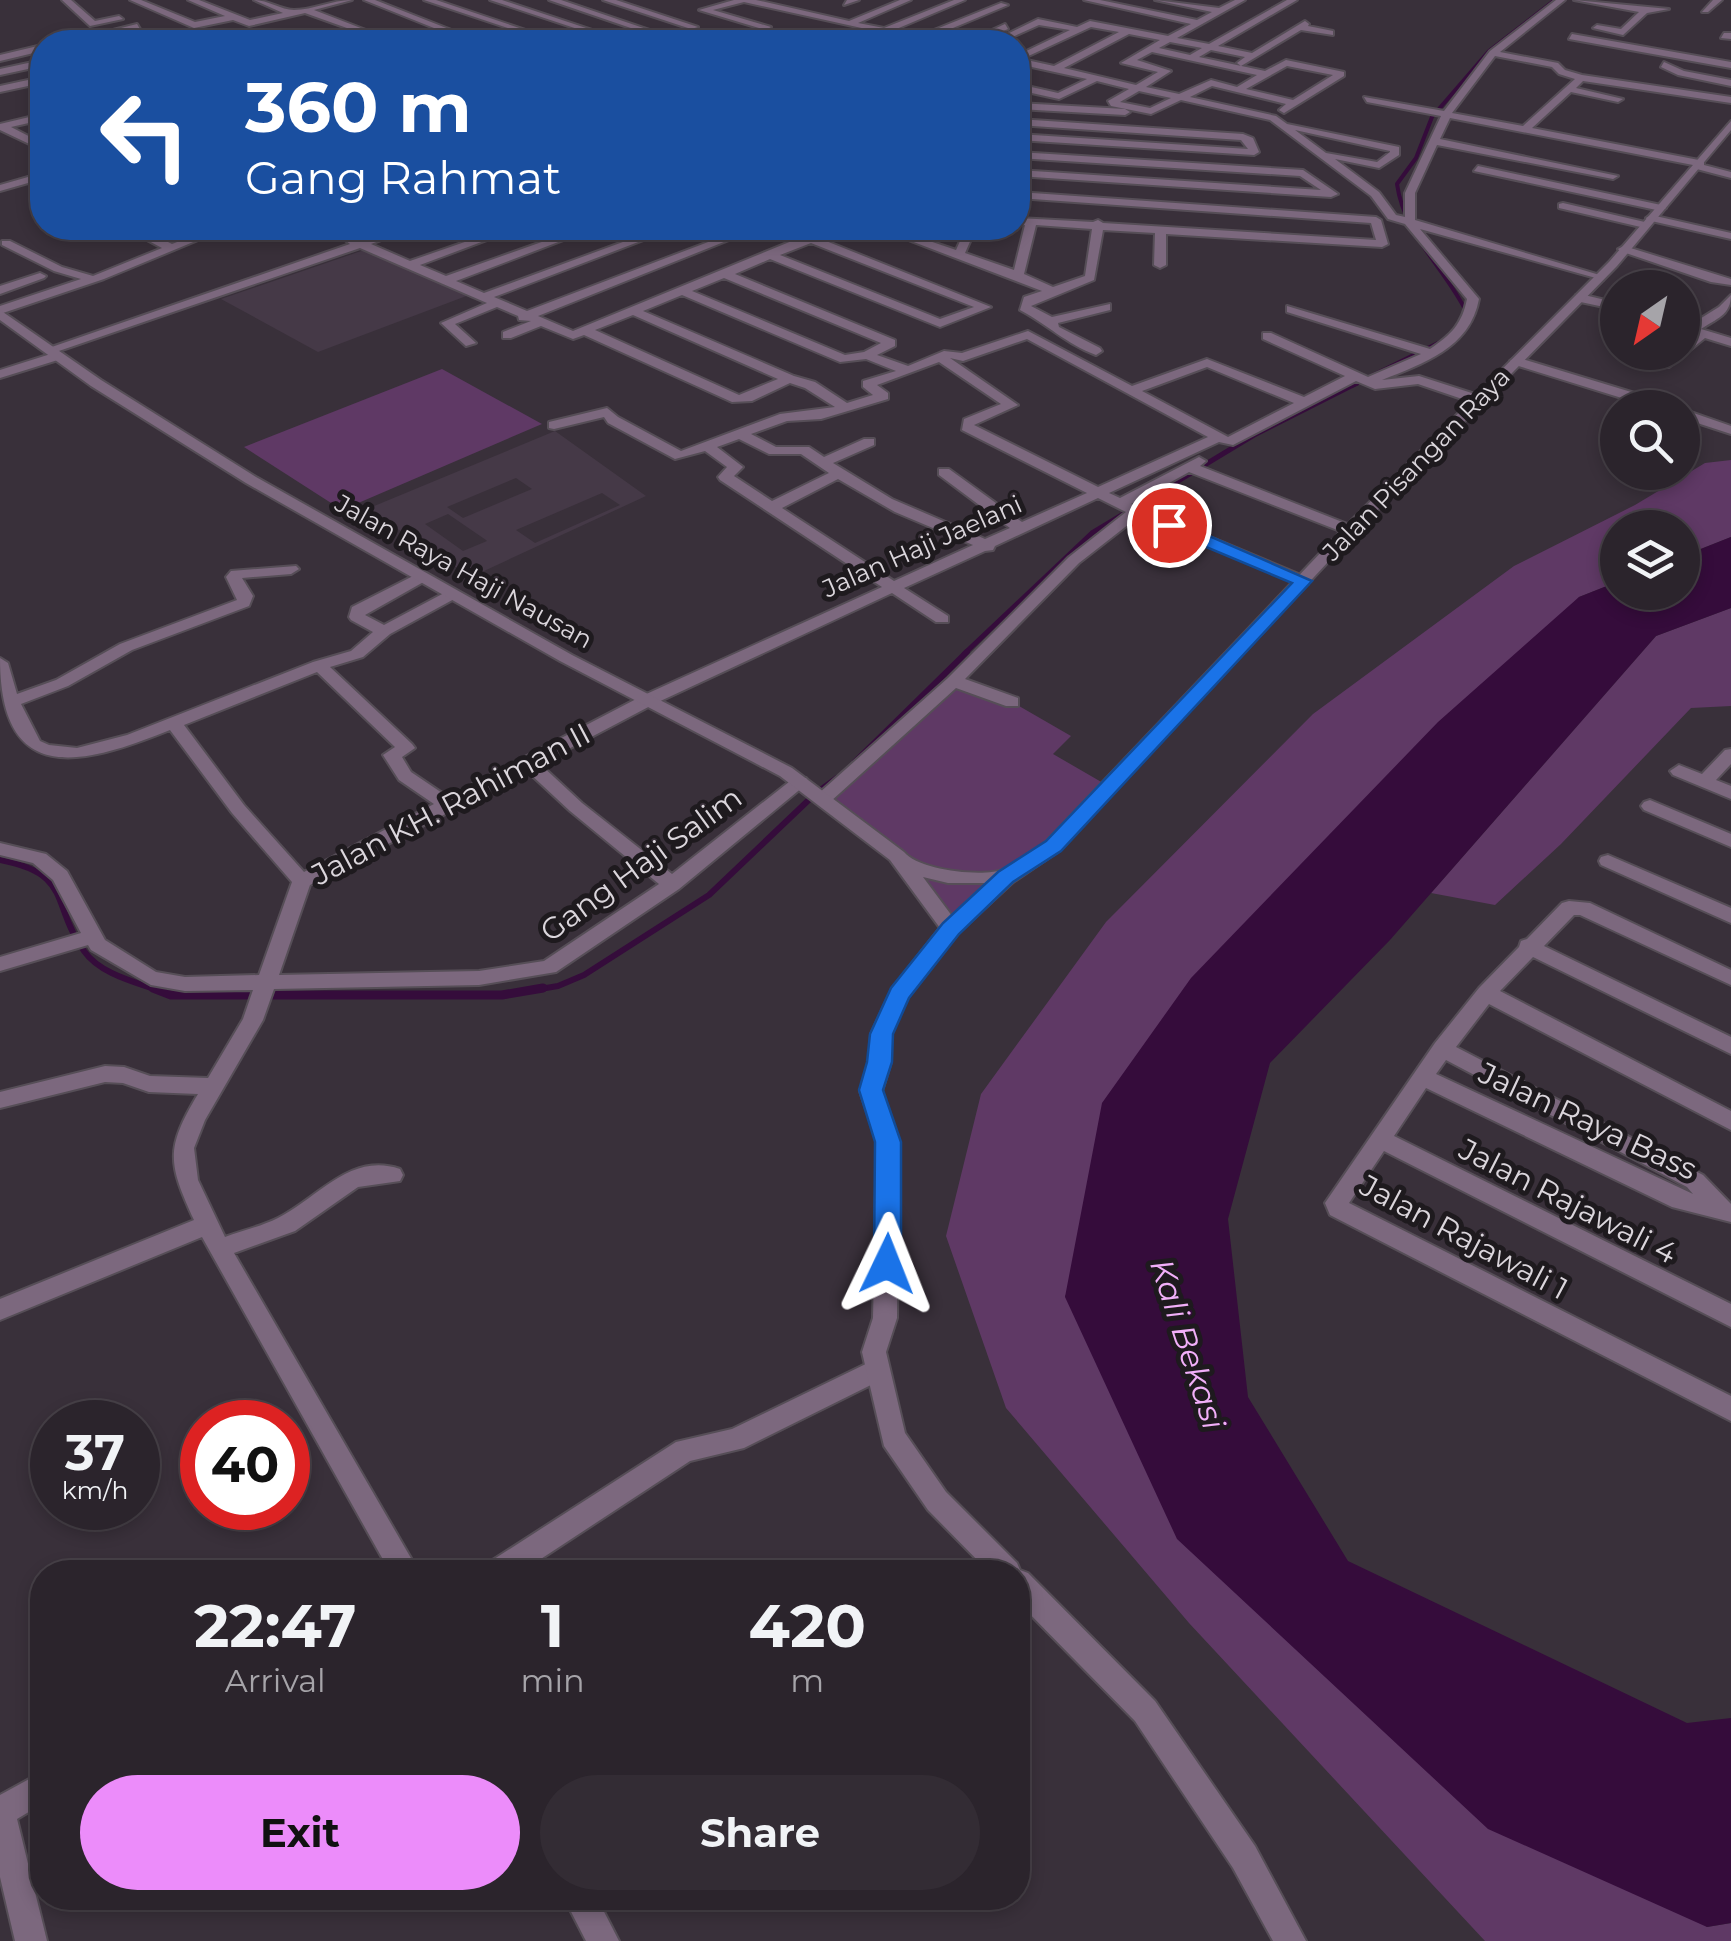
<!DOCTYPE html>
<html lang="en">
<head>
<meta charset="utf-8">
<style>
	body { margin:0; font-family:Montserrat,sans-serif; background:#332c34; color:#f1f3f6; height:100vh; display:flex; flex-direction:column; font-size:38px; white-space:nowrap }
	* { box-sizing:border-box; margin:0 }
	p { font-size:32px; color:#a6a4a9 }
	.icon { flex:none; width:55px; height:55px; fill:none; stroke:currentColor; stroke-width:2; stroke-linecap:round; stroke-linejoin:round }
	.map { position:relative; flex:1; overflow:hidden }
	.drawer { position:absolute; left:30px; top:1560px; width:1000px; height:350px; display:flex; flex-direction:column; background:#2b242c; border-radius:40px; box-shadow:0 5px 15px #0003,0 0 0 2px #474148 }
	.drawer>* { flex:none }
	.guide { position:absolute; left:30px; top:30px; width:1000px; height:210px; border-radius:40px; box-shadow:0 5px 15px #0003,0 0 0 2px #474148; background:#1a4fa0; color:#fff; overflow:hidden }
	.needle { width:65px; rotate:214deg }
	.fabs { position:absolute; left:1600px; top:270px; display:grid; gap:20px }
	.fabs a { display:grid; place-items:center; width:100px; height:100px; border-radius:50%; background:#2b242c; box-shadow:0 5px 15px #0003,0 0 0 2px #474148; font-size:50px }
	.speed { position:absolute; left:30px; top:1400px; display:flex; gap:20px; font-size:50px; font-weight:700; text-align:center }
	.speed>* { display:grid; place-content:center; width:130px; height:130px; border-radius:50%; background:#2b242c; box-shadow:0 5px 15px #0003,0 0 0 2px #474148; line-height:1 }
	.speed small { font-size:25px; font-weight:400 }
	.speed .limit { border:15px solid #d22; background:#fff; color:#111 }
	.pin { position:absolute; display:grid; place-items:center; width:85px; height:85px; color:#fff; margin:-42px; border:5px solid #fff; border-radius:50%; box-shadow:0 2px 10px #0007 }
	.me { position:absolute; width:110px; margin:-55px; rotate:2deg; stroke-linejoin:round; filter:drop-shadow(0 0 8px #0008) }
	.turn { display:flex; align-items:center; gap:35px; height:210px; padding:0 50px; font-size:45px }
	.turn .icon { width:130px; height:130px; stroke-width:2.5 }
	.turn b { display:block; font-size:70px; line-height:85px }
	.eta { display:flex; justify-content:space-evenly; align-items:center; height:170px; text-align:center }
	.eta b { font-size:60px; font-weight:700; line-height:70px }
	.primary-button { display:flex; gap:20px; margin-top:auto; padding:20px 50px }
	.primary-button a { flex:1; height:115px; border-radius:60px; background:#ec8cfa; color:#111; font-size:40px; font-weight:700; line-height:115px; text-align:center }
	.primary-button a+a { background:#332c34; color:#f1f3f6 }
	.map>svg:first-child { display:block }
</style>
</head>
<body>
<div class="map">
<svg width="1731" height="1941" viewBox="0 0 1731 1941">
	<rect width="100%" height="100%" fill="#39303a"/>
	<g fill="#453947" fill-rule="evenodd">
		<polygon points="370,248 469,295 318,352 221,299"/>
		<path d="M 555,431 L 646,496 L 471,577 L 367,509 ZM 516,478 L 532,489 L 463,518 L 447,507 ZM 602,493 L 620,505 L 535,543 L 516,530 ZM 448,514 L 486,540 L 487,541 L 463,551 L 425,524 Z"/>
	</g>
	<g fill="#5f3965">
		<polygon points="442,369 542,424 342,510 244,447"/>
		<polygon points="1731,460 1731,537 1683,556 1682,528 1618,528 1617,582 1579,597 1065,1296 1707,1927 1731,1923 1731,1941 1485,1941 1189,1623 1006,1408 946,1236 981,1094 1106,922 1313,714 1514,566 1635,505 1705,463"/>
		<polygon points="1731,608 1731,706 1691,708 1561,844 1495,905 1431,893 1656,636"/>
		<polygon points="954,681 1012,702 1071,736 1053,754 1110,787 951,928 905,866 824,798"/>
	</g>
	<polygon fill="#350c3b" points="1731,537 1731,608 1656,636 1390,940 1270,1063 1228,1219 1248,1397 1348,1561 1687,1723 1731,1718 1731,1923 1707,1927 1488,1829 1177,1539 1065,1297 1102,1103 1191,978 1438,722 1579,597 1617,582 1618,592 1682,592 1683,556"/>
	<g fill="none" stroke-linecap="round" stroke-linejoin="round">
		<g stroke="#350c3b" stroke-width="4">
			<path d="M 1464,317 L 1466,311 C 1444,267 1404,235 1397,184 L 1416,158 L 1432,117 L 1489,51 L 1555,0"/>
			<polyline points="1371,376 1442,341"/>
			<polyline points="1352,386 1358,383"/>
		</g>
		<polyline stroke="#350c3b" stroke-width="5" points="964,654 1092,533 1254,435 1357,383"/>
		<g stroke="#350c3b" stroke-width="6">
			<polyline points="855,762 967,652"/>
			<path d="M 0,860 C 73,874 50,903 84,951 C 100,974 135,982 160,991"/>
			<polyline points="528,991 558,986 584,975 709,895 815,794 837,778"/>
		</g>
		<polyline stroke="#350c3b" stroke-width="9" points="153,988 171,995 502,995 543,988"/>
		<defs>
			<g id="minor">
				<polygon points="62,0 71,0 95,21 119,16 123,19 90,26"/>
				<path d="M 130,0 L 141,0 L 195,22 L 225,16 L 188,0 L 199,0 L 250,20 L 283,13 L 254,0 C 268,0 281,10 294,10 C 313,10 332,0 352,0 L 314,10 L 397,42 L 386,42 L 305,13 L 249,26 L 233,20 L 194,28 Z"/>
				<polygon points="364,0 375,0 482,42 471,42 452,35 412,42 444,32"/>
				<polygon points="424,0 436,0 561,42 550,42"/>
				<polygon points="490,0 502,0 628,42 617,42"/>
				<polygon points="549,0 561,0 667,36 660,38"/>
				<polygon points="603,0 616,0 698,27 691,29"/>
				<polygon points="734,0 756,0 849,21 900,0 911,0 858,23 884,28 954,0 965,0 894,30 919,36 1001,3 1008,5 929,38 938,42 925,42 744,2 713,10 771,27 755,36 751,33 759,28 699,10"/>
				<polygon points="847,0 859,0 844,5"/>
				<path d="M 1084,0 L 1100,0 L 1197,20 L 1212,12 L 1155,0 L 1219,8 L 1235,0 L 1245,0 L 1177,38 L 1209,44 L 1287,0 L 1297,0 L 1218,46 L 1252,53 L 1305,21 L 1309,24 L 1308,26 L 1333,31 L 1333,35 L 1301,30 L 1241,66 L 1237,63 L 1245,57 L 1211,50 L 1199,57 L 1265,71 L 1286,60 L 1344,72 L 1344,76 L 1284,113 L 1279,110 L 1286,104 L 1212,86 L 1190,97 L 1276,116 L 1287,124 L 1399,147 L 1399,155 L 1379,168 L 1335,159 L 1379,192 L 1396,215 L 1405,217 L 1405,193 L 1441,116 L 1367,102 L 1364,97 L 1444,111 L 1490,51 L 1556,0 L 1565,0 L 1500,52 L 1558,63 L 1565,70 L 1582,75 L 1731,97 L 1731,103 L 1583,81 L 1576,88 L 1623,99 L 1618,102 L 1571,92 L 1532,128 L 1704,161 L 1704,165 L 1731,172 L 1731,178 L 1693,168 L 1693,165 L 1450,118 L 1440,139 L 1618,176 L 1613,179 L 1437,145 L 1415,193 L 1415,220 L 1603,276 L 1603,280 L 1420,229 L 1479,299 C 1470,348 1424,363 1382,380 L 1419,376 L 1484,397 L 1484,403 L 1474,403 L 1418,384 L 1375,389 L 1356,381 L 1233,445 L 1219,442 L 1109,493 L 1120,498 L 1199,457 L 1206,461 L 1200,466 L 1355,527 L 1355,533 L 1345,533 L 1189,472 L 1131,504 L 1308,578 L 1308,584 L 1298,584 L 1138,517 L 1079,563 L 965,679 L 1018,698 L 1018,706 L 1006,706 L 956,688 L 830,802 L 818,802 L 815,798 L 818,794 L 948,678 L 1069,557 L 1126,512 L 1098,498 L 995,546 L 993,550 L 985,551 L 904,588 L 948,616 L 948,622 L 936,622 L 892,593 L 654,704 L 540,764 L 582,803 L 672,874 L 794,778 L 806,778 L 809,782 L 679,889 L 556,972 L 479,985 L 274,989 L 263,1020 L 205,1120 L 194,1148 L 198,1180 L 225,1237 C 242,1231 262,1226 278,1218 C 318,1198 350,1152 400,1169 L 403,1175 L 400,1181 L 358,1187 L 295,1231 L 234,1253 L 419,1572 L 390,1572 L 202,1237 L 0,1320 L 0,1299 L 194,1220 C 168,1163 165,1149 198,1094 L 149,1092 L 123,1083 L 105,1082 L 0,1108 L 0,1092 L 105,1066 L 124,1067 L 150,1076 L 208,1078 L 243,1019 L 253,990 L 185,991 L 151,985 L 91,950 L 88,945 L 0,971 L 0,957 L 81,933 L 53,880 L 33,863 L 0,855 L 0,843 L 46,854 L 67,871 L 105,940 L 156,972 L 185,977 L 259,975 L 292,882 L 232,813 L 170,730 C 81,766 0,787 0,658 L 8,663 L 17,694 L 56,680 L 120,644 L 237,600 L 226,577 L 231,571 L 296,566 L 299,569 L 291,574 L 242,578 L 253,596 L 249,606 L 132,650 L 68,686 L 21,704 L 40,741 L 49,745 L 77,748 L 127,735 L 313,662 L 351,651 L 373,632 L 351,620 L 349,617 L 352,607 L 417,574 L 427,574 L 427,580 L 365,615 L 384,625 L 446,592 L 456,592 L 456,598 L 390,634 L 363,657 L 330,667 L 412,744 L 415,748 L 402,757 L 411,772 L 448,797 L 642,696 L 882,587 L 720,480 L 718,477 L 727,467 L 705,451 L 675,459 L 608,423 L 604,417 L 554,429 L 549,428 L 549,422 L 607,408 L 618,417 L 681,451 L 780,414 L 835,407 L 805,388 L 790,383 L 752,401 L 732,402 L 584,335 L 573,339 L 541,326 L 511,338 L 503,338 L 503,332 L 531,321 L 519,320 L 518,316 L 497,307 L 455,324 L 476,343 L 466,346 L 441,323 L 487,303 L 360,248 L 53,353 L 43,350 L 350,244 L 345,240 L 347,238 L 361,240 L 399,228 L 413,228 L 371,244 L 410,261 L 505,228 L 519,228 L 420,265 L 446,276 L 581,228 L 595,228 L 456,281 L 484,293 L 661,228 L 675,228 L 494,297 L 527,311 L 745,228 L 759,228 L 538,316 L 573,331 L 804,236 L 830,228 L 843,228 L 821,239 L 991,307 L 940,327 L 770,259 L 735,274 L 895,340 L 895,346 L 877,355 L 908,366 L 944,351 L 962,353 L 1028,331 L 1132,386 L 1207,359 L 1304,397 L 1345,376 L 1263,339 L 1263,333 L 1271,333 L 1368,377 L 1421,354 L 1287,312 L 1287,306 L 1430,349 C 1451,335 1462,324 1467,299 L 1405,224 L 1388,219 L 1371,196 L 1270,120 L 1181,100 L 1151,114 L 1111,106 L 1108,101 L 1129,89 L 1097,81 L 1059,99 L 1018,90 L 1018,84 L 1058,93 L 1087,79 L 1018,64 L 1018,55 L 1070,30 L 1039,25 L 1001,42 L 991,42 L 1038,19 L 1077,27 L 1090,21 L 1168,36 L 1191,24 ZM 1091,27 L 1119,32 L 1054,66 L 1022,59 ZM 1129,34 L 1160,40 L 1121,63 L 1158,72 L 1136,85 L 1064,68 ZM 1170,42 L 1202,48 L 1190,55 L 1159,48 ZM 1152,52 L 1257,75 L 1237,87 L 1211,80 L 1179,94 L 1146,87 L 1171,71 L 1137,60 ZM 1495,56 L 1552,67 L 1559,74 L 1575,79 L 1523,126 L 1452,113 ZM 1287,66 L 1333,75 L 1293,100 L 1246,89 ZM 1139,91 L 1171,98 L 1150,108 L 1120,102 ZM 1295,130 L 1390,151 L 1390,152 L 1377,162 L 1326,153 ZM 811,243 L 974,307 L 940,319 L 780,255 ZM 724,278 L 881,343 L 864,352 L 845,355 L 692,291 ZM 682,295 L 840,362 L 866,359 L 896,371 L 863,381 L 863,387 L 873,395 L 847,403 L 815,382 L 794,376 L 643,311 ZM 633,315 L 778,379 L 739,395 L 595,330 ZM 1027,339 L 1208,437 L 1098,487 L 974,425 L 1018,405 L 950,358 L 963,361 ZM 939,362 L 1001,404 L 964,419 L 962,430 L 1087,493 L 1022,522 L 949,469 L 939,469 L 939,475 L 1010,528 L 985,539 L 892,499 L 833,463 L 874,445 L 874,439 L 864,439 L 824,457 L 809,447 L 776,447 L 751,434 L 787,421 L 821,419 L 888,399 L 888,393 L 877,385 ZM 1207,367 L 1294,403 L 1228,437 L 1142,391 ZM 739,439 L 769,454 L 801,454 L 829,473 L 772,501 L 734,476 L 743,467 L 717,447 ZM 838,479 L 895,512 L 973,545 L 894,581 L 782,508 ZM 317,672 L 395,747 L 383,755 L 399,780 L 434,804 L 304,872 L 244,805 L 184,725 ZM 527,771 L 570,811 L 659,884 L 544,961 L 479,971 L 279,975 L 310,885 Z"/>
				<polygon points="1574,0 1669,9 1647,13 1623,35 1593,28 1597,25 1621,29 1639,12"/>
				<polygon points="1713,0 1722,0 1708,12 1702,12"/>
				<polygon points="137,24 140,29 79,42 65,42"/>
				<polygon points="1005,24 1008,29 976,42 966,42"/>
				<polygon points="177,30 201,38 197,41 177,36 126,42"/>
				<polygon points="261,31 290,42 279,42 261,37 223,42"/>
				<polygon points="1724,33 1731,33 1731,39 1721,38"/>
				<polygon points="732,34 774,39 778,42 711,42"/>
				<polygon points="1572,34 1731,62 1731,68 1569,39"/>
				<polygon points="42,45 42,51 0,61 0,55"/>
				<polygon points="42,60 42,66 0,75 0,69"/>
				<polygon points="1664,62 1684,71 1731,80 1731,86 1678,75 1661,67"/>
				<polygon points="42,77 42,83 0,92 0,86"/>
				<polygon points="1018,103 1125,109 1130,112 1125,115 1018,109"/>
				<polygon points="42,114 42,120 11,127 42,143 42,150 0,130 0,124"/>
				<polygon points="1018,119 1243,134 1253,138 1259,152 1254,155 1018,140 1018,134 1248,149 1241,140 1018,125"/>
				<polygon points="1018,152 1303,170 1338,194 1331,197 1018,176 1018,170 1321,190 1300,176 1018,158"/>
				<polygon points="1478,166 1661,205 1666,208 1661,211 1474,171"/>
				<polygon points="42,173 42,179 0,191 0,185"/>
				<path d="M 1018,192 L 1376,217 L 1381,220 L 1388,244 L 1382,247 L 1166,234 L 1166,265 L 1160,268 L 1154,265 L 1155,233 L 1103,230 L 1094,280 L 1031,306 L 1052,317 L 1110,304 L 1110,310 L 1058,323 L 1059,327 L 1100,348 L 1102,351 L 1096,355 C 1066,344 1047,324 1020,310 L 1024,297 L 1042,291 L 877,228 L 891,228 L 956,250 L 966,228 L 976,228 L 965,253 L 1014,270 L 1025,225 L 1018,224 L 1018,218 L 1093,222 L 1098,220 L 1103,223 L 1376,240 L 1371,223 L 1018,198 ZM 1036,225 L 1092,229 L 1085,276 L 1053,287 L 1024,274 Z"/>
				<polygon points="1563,203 1649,223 1650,225 1645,228 1559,208 1559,204"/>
				<polygon points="1651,215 1731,233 1731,239 1647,220 1646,218"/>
				<polygon points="214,228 227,228 104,279 0,314 0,306 81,279 54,271 2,245 2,241 10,241 62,267 93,276 162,248 134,233 134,229 142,229 172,244"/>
				<polygon points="1624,246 1731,279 1731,285 1711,282 1620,251 1618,249"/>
				<polygon points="40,273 46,276 44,278 0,294 0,286"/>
				<polygon points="1580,294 1618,303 1618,310 1576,301 1576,295"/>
				<path d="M 1731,295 C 1731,315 1716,319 1701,329 L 1731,338 L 1731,346 L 1705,338 L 1669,367 L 1661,367 L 1661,361 L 1671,352 L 1682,352 L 1682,343 L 1694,334 L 1682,331 L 1682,323 L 1690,325 L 1719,307 Z"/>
				<polygon points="57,352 61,353 61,359 0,378 0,370"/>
				<polygon points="1516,357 1674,405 1675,408 1654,408 1512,364 1510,361"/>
				<polygon points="1682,409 1731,426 1731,434 1682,418"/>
				<polygon points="1731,749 1731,764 1716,780 1731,786 1731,799 1673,775 1670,771 1679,765 1702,774 1725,750"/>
				<polygon points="1650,800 1731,834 1731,847 1644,810 1641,806 1644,802"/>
				<polygon points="1608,855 1731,908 1731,923 1601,865 1599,861 1601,857"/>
				<path d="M 1569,901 L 1590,903 L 1731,970 L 1731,985 L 1580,915 L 1574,915 L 1544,946 L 1731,1037 L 1731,1054 L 1533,957 L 1500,991 L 1731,1111 L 1731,1130 L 1489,1004 L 1456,1047 L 1703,1175 L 1731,1204 L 1731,1222 L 1672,1207 L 1426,1088 L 1394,1136 L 1731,1304 L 1731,1327 L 1384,1151 L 1349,1203 L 1731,1396 L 1731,1421 L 1330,1215 L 1325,1203 L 1435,1043 L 1479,988 L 1519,947 L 1521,941 L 1527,939 L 1562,903 ZM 1446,1060 L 1687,1187 L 1693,1194 L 1436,1074 Z"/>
				<polygon points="876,1359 885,1362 888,1370 885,1378 744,1448 690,1461 521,1572 485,1572 488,1563 676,1442 732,1429"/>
				<polygon points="42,1772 42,1804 17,1819 47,1941 15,1941 0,1877 0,1795"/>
				<polygon points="564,1898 597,1898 619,1941 586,1941"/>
			</g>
			<path id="tertiary" d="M 1731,121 L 1731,130 L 1617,266 L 1355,533 L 1060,850 L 1013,882 L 958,933 L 908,997 L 891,1034 L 891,1062 L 882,1091 L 899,1141 L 897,1318 L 886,1352 L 905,1433 L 946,1492 L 1017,1563 L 1020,1570 L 1028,1573 L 1155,1701 L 1255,1846 L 1306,1941 L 1273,1941 L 1233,1868 L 1135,1721 L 1018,1602 L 1018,1572 L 989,1572 L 928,1510 L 884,1446 L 862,1352 L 873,1318 L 877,1141 L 860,1091 L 869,1062 L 871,1034 L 892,989 L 940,928 L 890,860 L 780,776 L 560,661 L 246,483 L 91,386 L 0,320 L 0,310 L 101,380 L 256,477 L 572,655 L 792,768 L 904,852 C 918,870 983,878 1005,869 C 1019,863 1033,850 1046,842 L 1345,527 L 1609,262 ZM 923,877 L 948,883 L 987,883 L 952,916 Z"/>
		</defs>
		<use href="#minor" stroke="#564e57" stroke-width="4"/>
		<use href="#tertiary" stroke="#564e57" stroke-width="4"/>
		<use href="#minor" fill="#7c687e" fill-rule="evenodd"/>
		<use href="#tertiary" fill="#7c687e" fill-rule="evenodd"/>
	</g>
	<polygon fill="#1a73e8" stroke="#114b97" stroke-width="2.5" points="1163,521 1175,521 1312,581 1061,851 1013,882 959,934 909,998 893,1034 892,1062 883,1090 901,1142 901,1264 897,1272 887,1275 878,1272 874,1264 875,1142 859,1090 867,1062 870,1034 891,988 943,923 998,872 1046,841 1292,583 1163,529"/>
	<g text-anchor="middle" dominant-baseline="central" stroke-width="10" stroke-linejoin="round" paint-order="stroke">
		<g font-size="25" fill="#dbd6dc" stroke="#1e1a1e">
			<text transform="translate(1416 464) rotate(-46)">Jalan Pisangan Raya</text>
			<text transform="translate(922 546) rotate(-24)">Jalan Haji Jaelani</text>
			<text transform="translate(464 571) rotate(29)">Jalan Raya Haji Nausan</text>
		</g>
		<g font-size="30" fill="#dbd6dc" stroke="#1e1a1e">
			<text transform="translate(451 804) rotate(-28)">Jalan KH. Rahiman II</text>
			<text transform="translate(641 864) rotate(-36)">Gang Haji Salim</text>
			<text transform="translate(1588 1121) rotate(25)">Jalan Raya Bass</text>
			<text transform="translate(1568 1201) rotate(27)">Jalan Rajawali 4</text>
			<text transform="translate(1464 1237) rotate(28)">Jalan Rajawali 1</text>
		</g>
		<g font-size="32" font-style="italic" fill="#f1aff9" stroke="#1e1a1e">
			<text transform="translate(1188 1344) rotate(72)">Kali Bekasi</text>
		</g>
	</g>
</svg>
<div class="fabs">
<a><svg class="needle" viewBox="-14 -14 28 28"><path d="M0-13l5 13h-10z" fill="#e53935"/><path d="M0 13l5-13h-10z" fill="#a6a4a9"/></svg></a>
<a><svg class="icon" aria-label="search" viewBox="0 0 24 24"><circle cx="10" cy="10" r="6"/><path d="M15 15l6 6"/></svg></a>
<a><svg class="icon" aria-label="layers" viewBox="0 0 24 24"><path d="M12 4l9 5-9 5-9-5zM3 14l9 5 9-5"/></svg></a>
</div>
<div class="speed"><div>37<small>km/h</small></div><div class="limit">40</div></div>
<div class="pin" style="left:1169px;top:525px;background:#d93025"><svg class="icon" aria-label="arrive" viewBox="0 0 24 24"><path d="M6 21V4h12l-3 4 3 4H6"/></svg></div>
<svg class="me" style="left:887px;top:1264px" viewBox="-20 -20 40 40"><path d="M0-17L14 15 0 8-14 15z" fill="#1a73e8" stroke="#fff" stroke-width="4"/></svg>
<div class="guide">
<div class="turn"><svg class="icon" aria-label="left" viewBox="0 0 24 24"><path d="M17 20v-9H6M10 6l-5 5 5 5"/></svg><div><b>360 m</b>Gang Rahmat</div></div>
</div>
<section class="drawer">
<div class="eta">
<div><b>22:47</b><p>Arrival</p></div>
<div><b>1</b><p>min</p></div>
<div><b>420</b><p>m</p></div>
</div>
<div class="primary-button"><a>Exit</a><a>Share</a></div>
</section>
</div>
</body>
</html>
